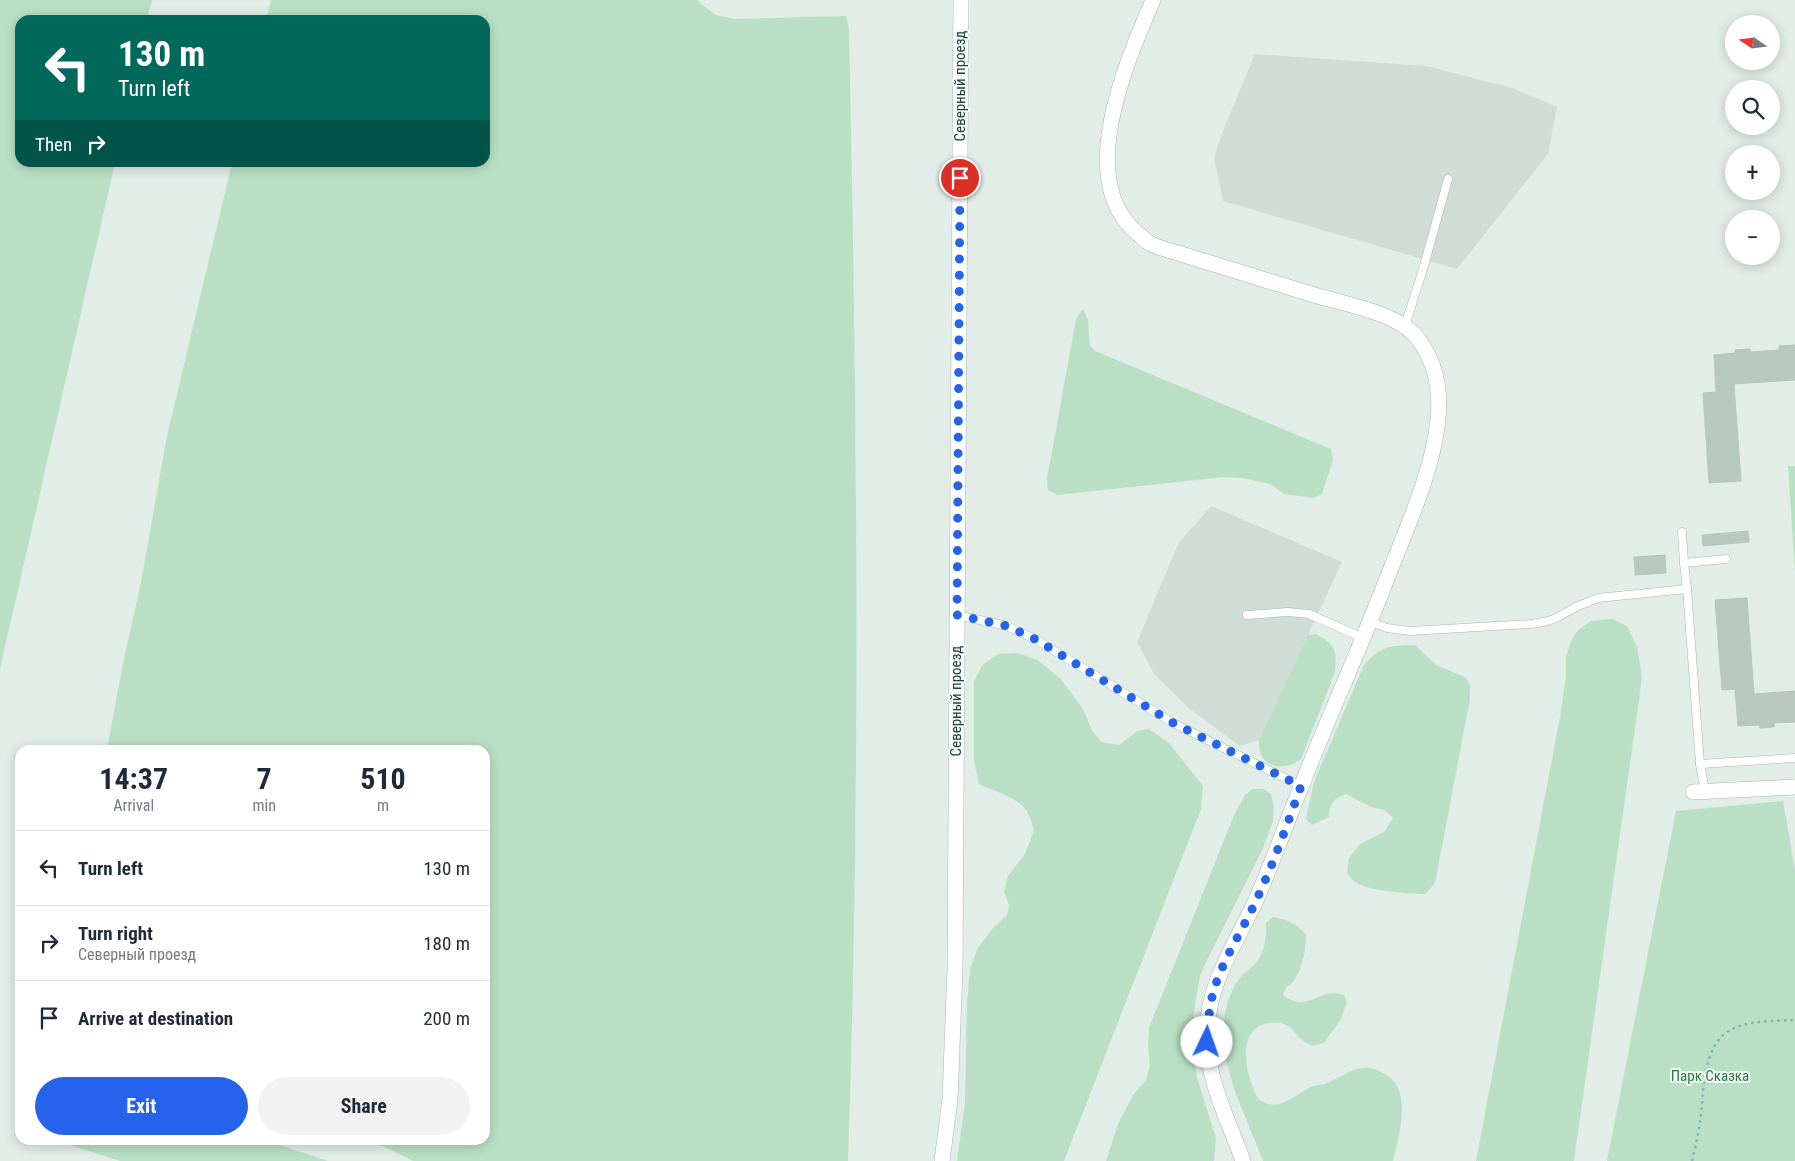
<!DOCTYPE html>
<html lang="en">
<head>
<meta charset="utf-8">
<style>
	body { margin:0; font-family:"Roboto Condensed",sans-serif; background:#f2f2f3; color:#1f2937; height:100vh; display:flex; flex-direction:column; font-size:19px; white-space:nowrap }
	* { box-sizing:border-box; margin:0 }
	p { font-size:16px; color:#747a83 }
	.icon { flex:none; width:28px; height:28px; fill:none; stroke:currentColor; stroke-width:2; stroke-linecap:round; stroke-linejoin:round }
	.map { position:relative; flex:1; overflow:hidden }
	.details { position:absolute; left:15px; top:745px; width:475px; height:400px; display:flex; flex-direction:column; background:#fff; border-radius:15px; box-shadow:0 2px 12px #0003 }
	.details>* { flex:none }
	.hud { position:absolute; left:15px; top:15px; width:475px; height:152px; border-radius:15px; box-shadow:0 2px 12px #0003; background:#00695c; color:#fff; overflow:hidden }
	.needle { width:32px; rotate:284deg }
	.fabs { position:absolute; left:1725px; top:15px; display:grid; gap:10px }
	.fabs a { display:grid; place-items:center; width:55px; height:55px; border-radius:50%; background:#fff; box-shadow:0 2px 12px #0003; font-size:25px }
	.pin { position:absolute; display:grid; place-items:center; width:42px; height:42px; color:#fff; margin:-21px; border:2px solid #fff; border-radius:50%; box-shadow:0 1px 5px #0007 }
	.me { position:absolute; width:55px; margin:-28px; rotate:3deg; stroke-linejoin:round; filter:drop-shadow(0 0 4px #0008) }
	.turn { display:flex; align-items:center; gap:18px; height:105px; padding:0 20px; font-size:22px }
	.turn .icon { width:65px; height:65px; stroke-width:2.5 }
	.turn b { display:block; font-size:35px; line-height:42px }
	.then { display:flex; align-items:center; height:48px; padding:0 20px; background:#0003; gap:10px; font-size:19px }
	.eta { display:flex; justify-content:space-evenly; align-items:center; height:85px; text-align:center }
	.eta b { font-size:30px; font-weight:700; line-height:35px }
	.primary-button { display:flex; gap:10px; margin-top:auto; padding:10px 20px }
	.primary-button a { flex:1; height:58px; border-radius:30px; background:#2563eb; color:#fff; font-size:20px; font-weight:700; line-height:58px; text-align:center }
	.primary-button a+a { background:#f2f2f3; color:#1f2937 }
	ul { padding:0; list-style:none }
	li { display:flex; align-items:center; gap:15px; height:75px; padding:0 20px; border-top:1px solid #e0e1e3 }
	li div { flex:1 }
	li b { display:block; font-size:19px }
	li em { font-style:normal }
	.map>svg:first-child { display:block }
</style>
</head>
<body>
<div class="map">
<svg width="1795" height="1161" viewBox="0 0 1795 1161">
	<rect width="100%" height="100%" fill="#e2ede8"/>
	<g fill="#d0ddd7">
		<polygon points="1255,54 1427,66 1512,88 1557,107 1548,154 1457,269 1223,201 1214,157 1224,128"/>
		<polygon points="1211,506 1342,562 1259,740 1240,746 1191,710 1154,674 1137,642 1178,544"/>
	</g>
	<g fill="#b9e0c4">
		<polygon points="0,0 152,0 147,20 20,20 20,162 115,163 0,669"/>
		<path d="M 271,0 L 698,0 L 701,4 L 716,15 L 735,19 L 846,16 L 849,29 C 857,406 861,784 848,1161 L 413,1161 L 385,1147 L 364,1140 L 485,1140 L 485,750 L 107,750 L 121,673 L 141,582 L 167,436 L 232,163 L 485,162 L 485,20 L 266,20 Z"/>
		<polygon points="1083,309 1088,320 1090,346 1095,351 1331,449 1333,460 1322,494 1314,498 1284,494 1270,484 1243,478 1224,477 1057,495 1048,490 1047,479 1076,319"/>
		<polygon points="1788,466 1795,466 1795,572"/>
		<polygon points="1613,619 1627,626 1637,647 1642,678 1574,1161 1476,1161 1560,717 1566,676 1566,657 1571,641 1578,630 1591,621"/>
		<path d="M 1316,634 C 1336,644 1338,654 1334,675 L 1301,759 C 1282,774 1257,766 1259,740 L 1308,635 Z"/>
		<path d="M 1415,645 L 1436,665 L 1465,677 L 1470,685 L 1470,699 L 1435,883 L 1426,894 C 1409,894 1368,891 1355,882 C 1352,880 1349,875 1347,873 L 1349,858 L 1360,844 L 1384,832 L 1393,818 L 1384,810 L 1371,807 L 1346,794 C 1334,798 1329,804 1329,817 L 1312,825 L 1306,819 L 1314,782 L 1364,665 C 1383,645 1388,646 1415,645 Z"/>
		<path d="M 1018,653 L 1037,660 L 1060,678 L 1083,709 L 1092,730 L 1101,742 L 1119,745 L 1137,731 L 1149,729 L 1169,743 L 1203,786 L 1201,809 L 1064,1161 L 957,1161 L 965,1103 L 967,1002 L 970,970 L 977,949 L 993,928 L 1007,915 L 1009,905 L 1004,892 L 1008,876 L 1025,854 L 1034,830 C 1032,824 1030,816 1027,811 C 1016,796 995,792 979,784 L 974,762 L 974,682 L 982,665 L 998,654 Z"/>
		<polygon points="1252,789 1263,789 1271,794 1274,806 1273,821 1263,848 1208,958 1200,976 1195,1004 1191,1032 1194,1056 1197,1078 1216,1138 1214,1161 1106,1161 1118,1124 1133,1095 1146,1080 1150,1066 1148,1045 1149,1028 1234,815 1245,795"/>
		<polygon points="1783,801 1795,870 1795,1161 1607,1161 1676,811"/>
		<path d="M 1273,917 C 1289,920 1296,923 1306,935 C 1306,950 1303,966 1295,979 C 1290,987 1286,984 1283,995 C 1309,1015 1317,986 1344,995 L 1347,1002 L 1341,1019 L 1324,1043 L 1312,1046 C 1308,1044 1303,1041 1300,1038 C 1296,1034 1291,1027 1286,1025 C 1280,1022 1270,1022 1264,1024 C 1239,1032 1245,1068 1253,1087 C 1254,1091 1256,1097 1260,1100 C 1279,1113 1294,1095 1311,1087 C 1315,1085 1321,1085 1325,1084 C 1350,1073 1362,1058 1388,1076 C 1412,1092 1399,1137 1393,1161 L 1263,1161 C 1243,1106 1204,1044 1235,985 C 1241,974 1251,969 1258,960 C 1266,948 1266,936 1266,923 Z"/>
		<polygon points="54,1140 265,1140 328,1161 120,1161"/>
	</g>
	<g fill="#b7c8c1" stroke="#b4c8bf">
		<polygon points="1795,345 1795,380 1734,384 1741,481 1709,483 1703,393 1716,392 1714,355 1735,353 1735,350 1750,349 1750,352 1779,350 1779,346"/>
		<polygon points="1748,531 1749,542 1703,546 1702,535"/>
		<polygon points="1665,555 1666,573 1635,575 1634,557"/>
		<polygon points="1747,598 1754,694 1795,691 1795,722 1774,723 1774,727 1760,728 1759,725 1738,726 1735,689 1722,690 1715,600"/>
	</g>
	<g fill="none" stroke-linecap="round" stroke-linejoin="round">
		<defs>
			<g id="lane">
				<polyline points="1405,326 1424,266 1448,179"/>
				<polyline points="1682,532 1684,563"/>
				<polyline points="1687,589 1700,764 1795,758"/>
				<polyline points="957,615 1007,626 1035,639 1175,724 1301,786"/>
				<polyline points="1247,615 1288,612 1309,614 1363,638"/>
				<polyline points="1370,622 1387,628 1410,631 1531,624 1544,622 1554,619 1578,606 1598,598 1687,589 1684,563 1726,559"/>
				<polyline points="1700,764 1705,791"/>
			</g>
			<g id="street">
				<path d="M 1153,0 C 1127,61 1074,180 1137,233 C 1141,236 1145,240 1149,243 C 1158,248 1169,250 1178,253 C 1223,267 1269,281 1314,295 C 1342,303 1394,313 1414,334 C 1435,358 1441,388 1438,419 C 1433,472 1405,532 1386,581 C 1359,651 1328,718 1301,787 C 1286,824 1273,861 1257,898 C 1239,938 1213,974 1208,1019 C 1203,1076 1225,1110 1243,1161"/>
				<polyline points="1693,792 1795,787"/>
			</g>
			<polyline id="secondary" points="942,1161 950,1099 955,969 961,0"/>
		</defs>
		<use href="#lane" stroke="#a4b6b0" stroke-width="9"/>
		<use href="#street" stroke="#a4b6b0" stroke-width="16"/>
		<use href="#secondary" stroke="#9fbab1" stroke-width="16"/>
		<path stroke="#80b4a4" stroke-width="2.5" stroke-dasharray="2.5 4" stroke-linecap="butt" d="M 1692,1161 C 1695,1148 1698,1136 1700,1123 C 1704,1095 1701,1051 1727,1032 C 1745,1020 1774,1021 1795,1020"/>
		<use href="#lane" stroke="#fff" stroke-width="8"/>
		<use href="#street" stroke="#fff" stroke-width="15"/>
		<use href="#secondary" stroke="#fff" stroke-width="15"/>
	</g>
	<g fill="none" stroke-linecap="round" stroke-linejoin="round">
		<path stroke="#2563eb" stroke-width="9" stroke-dasharray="0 16.2" d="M 960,178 L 957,615 L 1007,626 L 1035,639 L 1175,724 L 1301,786 C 1287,825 1273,865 1255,903 C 1241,933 1222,961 1213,993 C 1209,1009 1208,1025 1207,1042"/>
	</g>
	<g text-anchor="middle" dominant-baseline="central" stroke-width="4" stroke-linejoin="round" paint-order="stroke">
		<g font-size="15" fill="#204038" stroke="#f3f9f6">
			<text transform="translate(960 86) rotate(-90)">Северный проезд</text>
			<text transform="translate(956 701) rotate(-90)">Северный проезд</text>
		</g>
		<g font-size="15" fill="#277b48" stroke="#f3f9f6">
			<text x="1710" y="1076">Парк Сказка</text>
		</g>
	</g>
</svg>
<div class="fabs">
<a><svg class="needle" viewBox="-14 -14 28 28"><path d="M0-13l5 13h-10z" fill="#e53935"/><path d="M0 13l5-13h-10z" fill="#747a83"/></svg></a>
<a><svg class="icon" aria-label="search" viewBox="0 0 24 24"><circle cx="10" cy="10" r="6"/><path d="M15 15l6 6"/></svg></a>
<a>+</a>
<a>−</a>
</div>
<div class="pin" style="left:960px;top:178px;background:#d93025"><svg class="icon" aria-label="arrive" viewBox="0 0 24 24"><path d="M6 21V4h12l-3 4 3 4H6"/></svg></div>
<svg class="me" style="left:1207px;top:1042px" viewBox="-20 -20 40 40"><circle r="19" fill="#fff"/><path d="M0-13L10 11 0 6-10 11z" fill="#2563eb"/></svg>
<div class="hud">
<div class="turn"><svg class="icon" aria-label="left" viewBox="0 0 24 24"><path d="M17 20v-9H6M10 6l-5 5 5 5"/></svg><div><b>130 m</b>Turn left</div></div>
<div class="then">Then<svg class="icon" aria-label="right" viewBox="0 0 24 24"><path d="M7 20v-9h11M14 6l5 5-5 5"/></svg></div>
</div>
<section class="details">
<div class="eta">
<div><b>14:37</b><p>Arrival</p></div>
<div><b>7</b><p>min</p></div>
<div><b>510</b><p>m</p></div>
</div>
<ul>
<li><svg class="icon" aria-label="left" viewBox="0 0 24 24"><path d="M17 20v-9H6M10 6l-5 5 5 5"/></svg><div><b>Turn left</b></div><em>130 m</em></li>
<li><svg class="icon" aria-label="right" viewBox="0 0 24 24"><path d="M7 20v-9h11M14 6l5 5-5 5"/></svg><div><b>Turn right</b><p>Северный проезд</p></div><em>180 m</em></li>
<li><svg class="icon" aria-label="arrive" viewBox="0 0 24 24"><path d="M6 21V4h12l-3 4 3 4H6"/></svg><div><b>Arrive at destination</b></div><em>200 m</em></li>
</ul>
<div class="primary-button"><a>Exit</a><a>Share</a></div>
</section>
</div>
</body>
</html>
